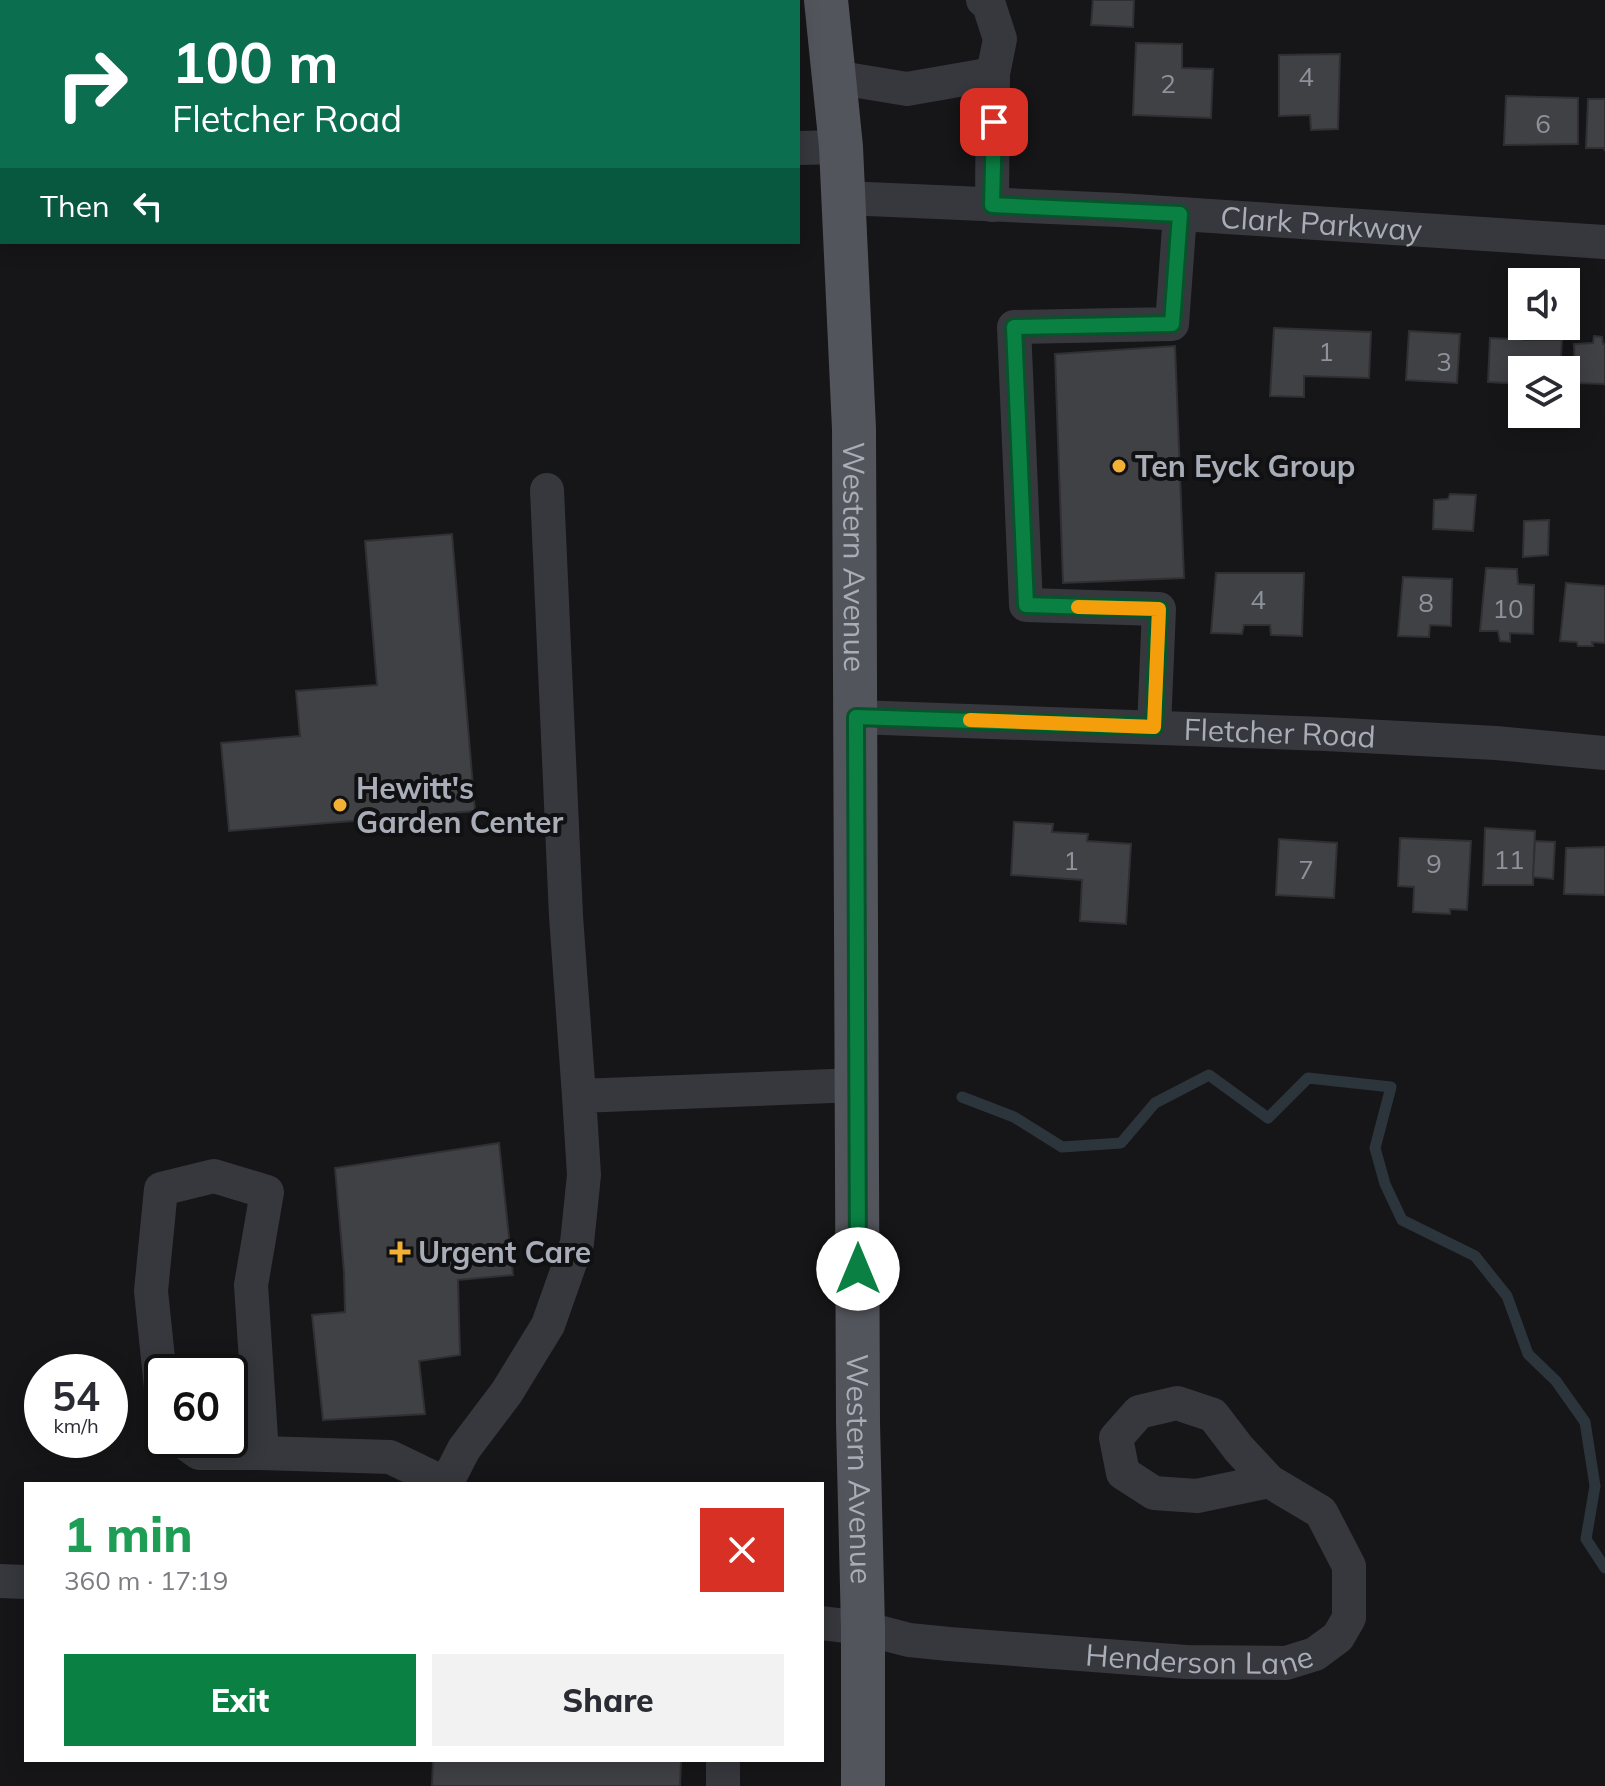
<!DOCTYPE html>
<html lang="en">
<head>
<meta charset="utf-8">
<style>
	body { margin:0; font-family:Mulish,sans-serif; background:#f2f2f3; color:#2b2b33; height:100vh; display:flex; flex-direction:column; font-size:30px; white-space:nowrap }
	* { box-sizing:border-box; margin:0 }
	p { font-size:26px; color:#7c7c81 }
	.icon { flex:none; width:44px; height:44px; fill:none; stroke:currentColor; stroke-width:2; stroke-linecap:round; stroke-linejoin:round }
	.map { position:relative; flex:1; overflow:hidden }
	.drawer { position:absolute; left:24px; top:1482px; width:800px; height:280px; display:flex; flex-direction:column; background:#fff; border-radius:0px; box-shadow:0 4px 20px #0003 }
	.drawer>* { flex:none }
	.banner { position:absolute; left:0px; top:0px; width:800px; height:244px; box-shadow:0 4px 20px #0003; background:#0b6e4f; color:#fff; overflow:hidden }
	.controls { position:absolute; left:1508px; top:268px; display:grid; gap:16px }
	.controls a { display:grid; place-items:center; width:72px; height:72px; border-radius:0px; background:#fff; box-shadow:0 4px 20px #0003; font-size:40px }
	.speed { position:absolute; left:24px; top:1354px; display:flex; gap:16px; font-size:40px; font-weight:700; text-align:center }
	.speed>* { display:grid; place-content:center; width:104px; height:104px; border-radius:50%; background:#fff; box-shadow:0 4px 20px #0003; line-height:1 }
	.speed small { font-size:20px; font-weight:400 }
	.speed .limit { border:4px solid #111; border-radius:12px; background:#fff; color:#111 }
	.pin { position:absolute; display:grid; place-items:center; width:68px; height:68px; color:#fff; margin:-34px; border-radius:16px; box-shadow:0 4px 12px #0006 }
	.me { position:absolute; width:88px; margin:-44px; rotate:0deg; stroke-linejoin:round; filter:drop-shadow(0 0 6px #0008) }
	.turn { display:flex; align-items:center; gap:28px; height:168px; padding:0 40px; font-size:36px }
	.turn .icon { width:104px; height:104px; stroke-width:2.5 }
	.turn b { display:block; font-size:56px; line-height:68px }
	.then { display:flex; align-items:center; height:76px; padding:0 40px; background:#0003; gap:16px; font-size:30px }
	.round { display:grid; place-items:center; flex:none; width:84px; height:84px; border-radius:0px; background:#f2f2f3 }
	.headline { display:flex; align-items:center; justify-content:space-between; height:136px; padding:0 40px }
	h1 { font-size:48px; font-weight:800; line-height:60px; color:#1e9e55 }
	.primary-button { display:flex; gap:16px; margin-top:auto; padding:16px 40px }
	.primary-button a { flex:1; height:92px; border-radius:0px; background:#0b8043; color:#fff; font-size:32px; font-weight:800; line-height:92px; text-align:center }
	.primary-button a+a { background:#f2f2f3; color:#2b2b33 }
	.map>svg:first-child { display:block }
</style>
</head>
<body>
<div class="map">
<svg width="1605" height="1786" viewBox="0 0 1605 1786">
	<rect width="100%" height="100%" fill="#161618"/>
	<g fill="none" stroke-linecap="round" stroke-linejoin="round">
		<polyline stroke="#2c353c" stroke-width="11" points="962,1097 1014,1117 1062,1147 1121,1143 1155,1103 1209,1075 1268,1118 1308,1078 1391,1087 1375,1148 1385,1184 1402,1220 1475,1256 1507,1296 1528,1354 1556,1381 1585,1422 1595,1486 1586,1539 1605,1568"/>
	</g>
	<g fill="#404145" stroke="#303034" stroke-width="2">
		<polygon points="1093,0 1134,0 1133,27 1091,25"/>
		<polygon points="1136,43 1182,44 1182,68 1213,69 1211,118 1133,115"/>
		<polygon points="1340,54 1338,129 1311,130 1310,115 1279,116 1279,55"/>
		<polygon points="1506,96 1578,98 1578,144 1504,145"/>
		<polygon points="1588,99 1605,99 1605,151 1604,148 1586,148"/>
		<polygon points="1274,328 1371,332 1369,378 1304,376 1304,397 1270,396"/>
		<polygon points="1409,331 1460,334 1457,383 1406,380"/>
		<polygon points="1511,332 1523,332 1523,340 1562,340 1560,370 1522,370 1522,384 1488,382 1490,338 1511,339"/>
		<polygon points="1594,336 1602,337 1603,344 1605,344 1605,384 1575,383 1574,344 1593,343"/>
		<polygon points="1175,346 1184,578 1063,583 1055,354"/>
		<polygon points="1450,494 1476,495 1473,531 1433,529 1434,500 1448,499"/>
		<polygon points="1549,520 1548,555 1523,557 1524,521"/>
		<polygon points="452,534 475,811 229,831 221,743 300,736 296,691 377,685 365,541"/>
		<polygon points="1486,568 1517,569 1518,584 1534,585 1533,634 1510,633 1510,642 1500,641 1498,631 1480,631"/>
		<polygon points="1216,573 1304,573 1302,636 1271,635 1270,625 1244,625 1242,634 1211,633"/>
		<polygon points="1403,577 1452,579 1451,626 1430,625 1429,637 1398,636"/>
		<polygon points="1566,583 1605,586 1605,643 1592,642 1593,646 1578,646 1577,642 1560,641"/>
		<polygon points="1014,822 1053,824 1052,832 1088,834 1087,841 1131,844 1126,924 1080,921 1082,880 1011,875"/>
		<polygon points="1485,828 1535,831 1533,885 1483,885"/>
		<polygon points="1400,838 1471,841 1467,910 1450,909 1450,914 1413,912 1414,887 1398,886"/>
		<polygon points="1279,839 1337,843 1334,898 1276,895"/>
		<polygon points="1535,841 1555,842 1553,879 1533,877"/>
		<polygon points="1605,847 1605,895 1564,894 1566,848"/>
		<polygon points="499,1143 513,1275 458,1280 460,1355 419,1361 425,1414 323,1420 312,1315 345,1312 344,1272 335,1168"/>
		<polygon points="433,1760 681,1760 680,1786 432,1786"/>
	</g>
	<g fill="none" stroke-linecap="round" stroke-linejoin="round">
		<g stroke="#37383d" stroke-width="34">
			<polyline points="834,77 907,89 993,74 1000,39 989,5 983,0"/>
			<polyline points="0,108 2,108"/>
			<polyline points="798,148 841,147"/>
			<path id="s1" d="M 844,198 L 1119,210 L 1605,242"/>
			<polyline points="992,205 993,74"/>
			<polyline points="547,490 566,916 579,1096"/>
			<path id="s2" d="M 856,717 L 1325,734 L 1496,743 L 1605,753"/>
			<polyline points="1154,727 1159,609 1026,605 1014,327 1172,324 1180,214"/>
			<polyline points="162,1397 151,1291 161,1189 214,1176 267,1192 251,1285 262,1453"/>
			<polyline points="181,1440 199,1453 262,1453 390,1457 446,1484 464,1449 507,1392 548,1325 577,1243 584,1175 579,1096 857,1085"/>
			<polyline points="0,1581 26,1582"/>
			<path id="s3" d="M 822,1623 L 863,1628 L 909,1640 L 949,1644 L 1186,1662 L 1286,1663 L 1315,1654 L 1338,1637 L 1349,1618 L 1349,1566 L 1321,1512 L 1269,1481 L 1239,1449 L 1213,1415 L 1177,1403 L 1139,1412 L 1116,1438 L 1123,1473 L 1154,1493 L 1197,1496 L 1269,1481"/>
			<polyline points="723,1786 723,1760"/>
		</g>
		<path stroke="#53555c" stroke-width="44" id="s4" d="M 826,0 L 841,147 L 854,429 L 858,1423 L 863,1628 L 863,1786"/>
	</g>
	<g fill="none" stroke-linecap="round" stroke-linejoin="round">
		<defs>
			<polyline id="route" points="858,1269 856,717 1154,727 1159,609 1026,605 1014,327 1172,324 1180,214 992,205 994,122"/>
		</defs>
		<use href="#route" stroke="#07532c" stroke-width="20"/>
		<use href="#route" stroke="#0b8043" stroke-width="14"/>
		<polyline stroke="#f59e0b" stroke-width="14" points="970,720 1154,727 1159,609 1078,607"/>
	</g>
	<g fill="#f2b134" stroke="#111113" stroke-width="3">
		<circle cx="1119" cy="466" r="8"/>
		<circle cx="340" cy="805" r="8"/>
		<path d="M396 1240h8v8h8v8h-8v8h-8v-8h-8v-8h8z"/>
	</g>
	<g text-anchor="middle" dominant-baseline="central" stroke-width="8" stroke-linejoin="round" paint-order="stroke">
		<g font-size="26" fill="#8e929b">
			<text x="1306" y="76">4</text>
			<text x="1168" y="83">2</text>
			<text x="1543" y="123">6</text>
			<text x="1326" y="351">1</text>
			<text x="1444" y="361">3</text>
			<text x="1258" y="599">4</text>
			<text x="1426" y="602">8</text>
			<text x="1508" y="608">10</text>
			<text x="1509" y="859">11</text>
			<text x="1071" y="860">1</text>
			<text x="1434" y="863">9</text>
			<text x="1306" y="869">7</text>
		</g>
		<g font-size="30" fill="#a8adb8" stroke="#111113">
			<text stroke="none"><textPath href="#s1" startOffset="478">Clark Parkway</textPath></text>
			<text stroke="none"><textPath href="#s4" startOffset="558">Western Avenue</textPath></text>
			<text stroke="none"><textPath href="#s2" startOffset="424">Fletcher Road</textPath></text>
			<text stroke="none"><textPath href="#s4" startOffset="1470">Western Avenue</textPath></text>
			<text stroke="none"><textPath href="#s3" startOffset="380">Henderson Lane</textPath></text>
		</g>
		<g font-size="30" font-weight="bold" fill="#a8adb8" stroke="#111113" text-anchor="start">
			<text x="1135" y="466">Ten Eyck Group</text>
			<text x="356" y="788">Hewitt's<tspan x="356" dy="34">Garden Center</tspan></text>
			<text x="418" y="1252">Urgent Care</text>
		</g>
	</g>
</svg>
<div class="controls">
<a><svg class="icon" aria-label="sound" viewBox="0 0 24 24"><path d="M4 9h4l5-4v14l-5-4H4zM17 9q2 3 0 6"/></svg></a>
<a><svg class="icon" aria-label="layers" viewBox="0 0 24 24"><path d="M12 4l9 5-9 5-9-5zM3 14l9 5 9-5"/></svg></a>
</div>
<div class="speed"><div>54<small>km/h</small></div><div class="limit">60</div></div>
<div class="pin" style="left:994px;top:122px;background:#d93025"><svg class="icon" aria-label="arrive" viewBox="0 0 24 24"><path d="M6 21V4h12l-3 4 3 4H6"/></svg></div>
<svg class="me" style="left:858px;top:1269px" viewBox="-20 -20 40 40"><circle r="19" fill="#fff"/><path d="M0-13L10 11 0 6-10 11z" fill="#0b8043"/></svg>
<div class="banner">
<div class="turn"><svg class="icon" aria-label="right" viewBox="0 0 24 24"><path d="M7 20v-9h11M14 6l5 5-5 5"/></svg><div><b>100 m</b>Fletcher Road</div></div>
<div class="then">Then<svg class="icon" aria-label="left" viewBox="0 0 24 24"><path d="M17 20v-9H6M10 6l-5 5 5 5"/></svg></div>
</div>
<section class="drawer">
<div class="headline"><div><h1>1 min</h1><p>360 m · 17:19</p></div><a class="round" style="background:#d93025;color:#fff"><svg class="icon" aria-label="close" viewBox="0 0 24 24"><path d="M6 6l12 12M18 6L6 18"/></svg></a></div>
<div class="primary-button"><a>Exit</a><a>Share</a></div>
</section>
</div>
</body>
</html>
